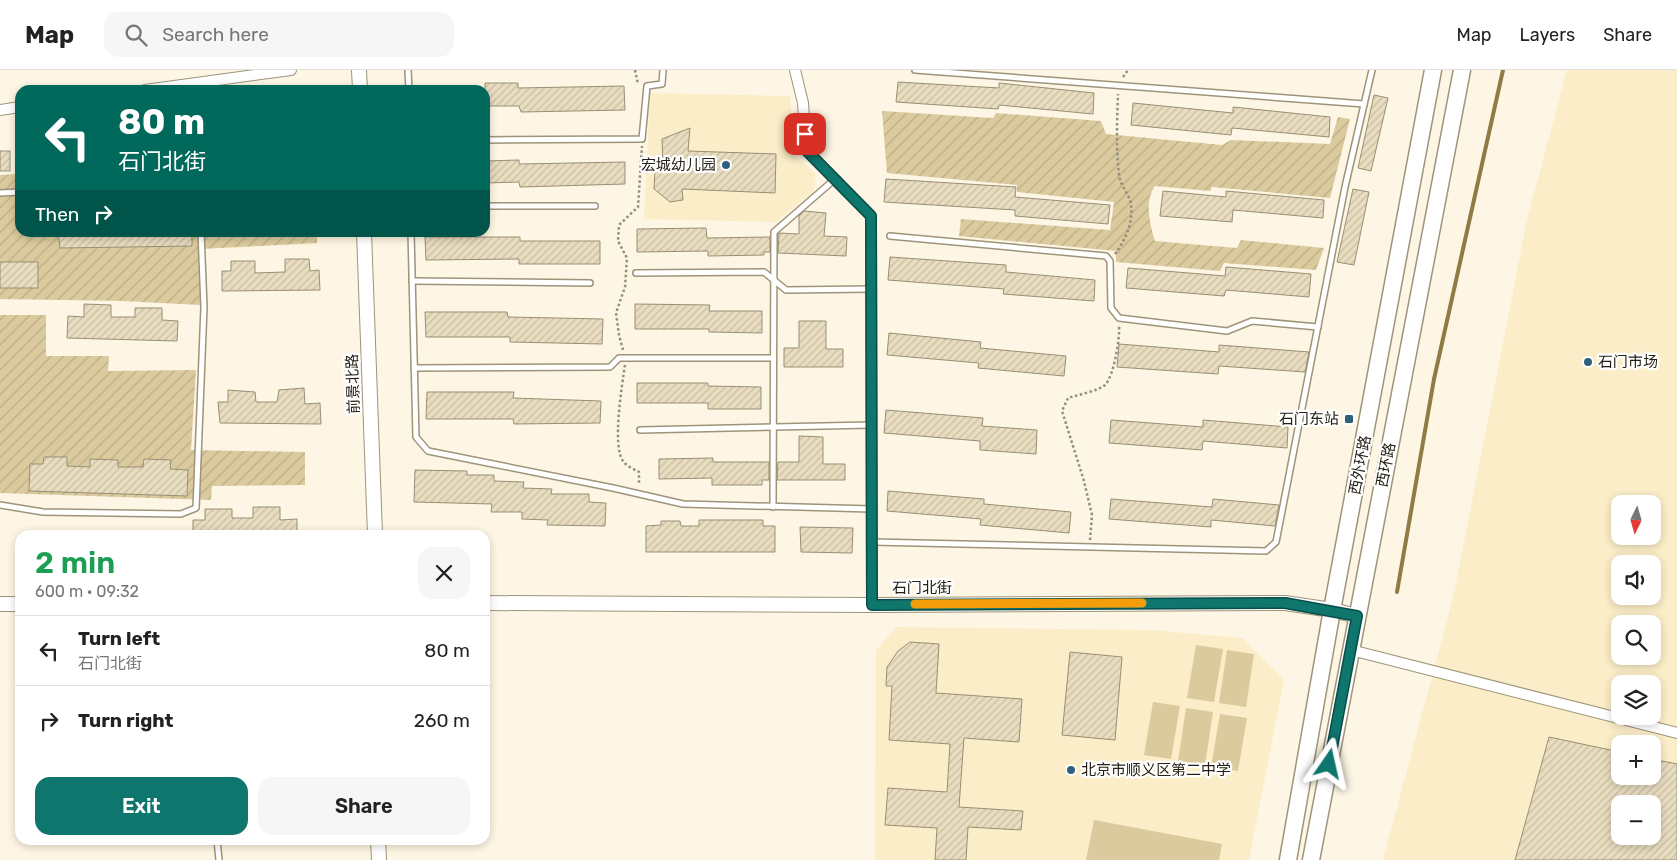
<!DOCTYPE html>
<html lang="en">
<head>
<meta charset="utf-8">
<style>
	body { margin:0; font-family:Rubik,"Noto Sans SC",sans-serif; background:#f6f6f6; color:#222; height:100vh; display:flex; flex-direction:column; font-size:19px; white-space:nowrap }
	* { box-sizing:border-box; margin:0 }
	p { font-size:16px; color:#767676 }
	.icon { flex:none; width:28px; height:28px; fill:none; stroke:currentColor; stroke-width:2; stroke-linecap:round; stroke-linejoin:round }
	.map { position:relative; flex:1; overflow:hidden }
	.drawer { position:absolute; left:15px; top:460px; width:475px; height:315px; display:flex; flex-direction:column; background:#fff; border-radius:15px; box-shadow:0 2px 8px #0003 }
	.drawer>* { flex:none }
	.hud { position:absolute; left:15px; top:15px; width:475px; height:152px; border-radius:15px; box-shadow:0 2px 8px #0003; background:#00695c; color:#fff; overflow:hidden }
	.needle { width:32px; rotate:185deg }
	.buttons { position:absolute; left:1611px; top:425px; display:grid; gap:10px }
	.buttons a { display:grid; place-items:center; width:50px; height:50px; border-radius:10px; background:#fff; box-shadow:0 2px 8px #0003; font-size:25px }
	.pin { position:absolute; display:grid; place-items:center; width:42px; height:42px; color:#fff; margin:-21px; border-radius:10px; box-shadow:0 2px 8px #0006 }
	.me { position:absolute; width:55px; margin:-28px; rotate:11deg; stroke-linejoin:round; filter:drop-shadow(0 0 4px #0008) }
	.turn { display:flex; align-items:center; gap:18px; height:105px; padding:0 20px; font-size:22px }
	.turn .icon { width:65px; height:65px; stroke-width:2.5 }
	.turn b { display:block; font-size:35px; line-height:42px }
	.then { display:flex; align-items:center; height:48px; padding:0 20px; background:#0003; gap:10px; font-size:19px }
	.round { display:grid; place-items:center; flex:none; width:52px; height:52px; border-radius:15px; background:#f6f6f6 }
	.head { display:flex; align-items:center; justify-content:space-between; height:85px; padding:0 20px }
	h1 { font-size:30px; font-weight:600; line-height:38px; color:#1e9e55 }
	.button { display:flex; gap:10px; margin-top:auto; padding:10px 20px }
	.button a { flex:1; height:58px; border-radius:15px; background:#0f766e; color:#fff; font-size:20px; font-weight:600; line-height:58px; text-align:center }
	.button a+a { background:#f6f6f6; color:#222 }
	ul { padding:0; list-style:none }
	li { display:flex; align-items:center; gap:15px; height:70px; padding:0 20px; border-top:1px solid #e0e0e0 }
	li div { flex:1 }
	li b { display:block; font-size:19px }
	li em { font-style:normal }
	header { display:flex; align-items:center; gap:30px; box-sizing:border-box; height:70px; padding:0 25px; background:#fff; border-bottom:1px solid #e0e0e0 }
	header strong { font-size:24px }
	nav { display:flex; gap:28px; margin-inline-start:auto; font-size:18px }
	.search { width:350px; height:45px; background:#f6f6f6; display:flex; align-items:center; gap:12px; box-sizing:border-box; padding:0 18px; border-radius:15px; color:#767676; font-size:19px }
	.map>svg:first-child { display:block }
</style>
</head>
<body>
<header>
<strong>Map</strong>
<div class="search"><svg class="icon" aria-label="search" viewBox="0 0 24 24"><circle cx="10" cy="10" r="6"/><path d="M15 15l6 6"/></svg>Search here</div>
<nav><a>Map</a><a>Layers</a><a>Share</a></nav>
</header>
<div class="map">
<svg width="1677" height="790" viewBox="0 0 1677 790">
	<defs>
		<pattern id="garden-furrows" width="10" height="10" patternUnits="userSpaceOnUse" patternTransform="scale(1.25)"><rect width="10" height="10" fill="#dbca9d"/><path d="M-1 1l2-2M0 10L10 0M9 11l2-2" fill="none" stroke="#bcad86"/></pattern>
		<pattern id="building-hatch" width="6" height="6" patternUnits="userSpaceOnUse" patternTransform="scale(1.25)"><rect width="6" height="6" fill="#e9ddc0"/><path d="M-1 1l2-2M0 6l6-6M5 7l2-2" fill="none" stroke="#c8bda4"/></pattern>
	</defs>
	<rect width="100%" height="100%" fill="#fdf6e4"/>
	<g fill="#fbedc7" fill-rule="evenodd">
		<path d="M 1567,0 L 1677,0 L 1677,790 L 1383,790 L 1454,524 L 1527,150 ZM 1620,434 L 1652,434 L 1652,466 L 1620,466 ZM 1620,494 L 1652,494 L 1652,526 L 1620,526 ZM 1620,554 L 1652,554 L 1652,586 L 1620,586 ZM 1620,614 L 1652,614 L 1652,646 L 1620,646 ZM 1620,674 L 1652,674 L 1652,706 L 1620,706 ZM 1620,734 L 1652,734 L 1652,766 L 1620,766 Z"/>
		<polygon points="650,23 790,26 794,85 816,104 814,121 776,152 644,149"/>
		<polygon points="896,557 1150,560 1242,568 1284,610 1249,790 875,790 876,581"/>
	</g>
	<g fill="url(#garden-furrows)">
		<path d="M 882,41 L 993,48 L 996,43 L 1101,51 L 1106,64 L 1222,75 L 1231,70 L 1330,74 L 1338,47 L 1350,49 L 1330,128 L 1212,117 L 1210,121 L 1155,116 C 1144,131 1150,155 1155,171 L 1237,178 L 1241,170 L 1324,178 L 1316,200 L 1224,193 L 1220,201 L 1116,192 L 1116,181 L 959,166 L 961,149 L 1110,160 L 1114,132 L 1017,122 L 1017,115 L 887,103 Z"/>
		<polygon points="20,104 20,162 317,162 317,173 200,179 201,235 123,231 0,229 0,105"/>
		<polygon points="0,245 46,245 46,286 109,286 108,301 196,300 191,380 305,382 305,415 212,416 211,430 0,423"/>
	</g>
	<g fill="#dbca9d">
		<polygon points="1196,575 1223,579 1214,632 1187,628"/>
		<polygon points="1227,580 1254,584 1246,637 1219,633"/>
		<polygon points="1153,632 1180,636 1171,689 1144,685"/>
		<polygon points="1186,638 1213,642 1205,695 1178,691"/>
		<polygon points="1220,644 1247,648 1238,701 1211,697"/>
		<polygon points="1094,750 1222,774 1219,790 1086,790"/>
	</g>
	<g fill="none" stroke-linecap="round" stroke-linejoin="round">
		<polyline stroke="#8e7b46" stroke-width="4" points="1397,522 1434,309 1503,0"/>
	</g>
	<g fill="url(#building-hatch)" stroke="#998f73" fill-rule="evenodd">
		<polygon points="898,12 999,18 999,13 1094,23 1093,44 999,35 998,39 896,32"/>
		<polygon points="485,13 518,13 518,18 624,16 625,40 521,42 519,36 485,36"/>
		<polygon points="1374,25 1388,28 1371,101 1358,98"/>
		<polygon points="1133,33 1233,43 1233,37 1330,47 1329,67 1232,58 1231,65 1131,55"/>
		<polygon points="690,58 688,81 776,84 775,123 682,119 683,130 670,132 654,119 655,99 663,94 662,69"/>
		<rect x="0" y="81" width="10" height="20"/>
		<polygon points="519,90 519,94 625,92 625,114 520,117 519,112 485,113 485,91"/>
		<polygon points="886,109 1016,117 1015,127 1110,135 1108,154 1015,146 1015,140 884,132"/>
		<polygon points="1353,119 1369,122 1354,195 1337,192"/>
		<polygon points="1163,121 1226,127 1226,121 1324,130 1323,148 1233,140 1232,152 1160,146"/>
		<polygon points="804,141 826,143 824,166 847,167 846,186 778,183 779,163 799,164 799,146"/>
		<polygon points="706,158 707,168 770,167 770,182 764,182 764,185 708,186 708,181 637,182 637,159"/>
		<polygon points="58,162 192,162 192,176 60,178"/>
		<polygon points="425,167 520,167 520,171 600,171 600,194 519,194 519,189 426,190"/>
		<polygon points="890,187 1006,195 1006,202 1095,210 1094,231 1003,224 1004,219 888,210"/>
		<polygon points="285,189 309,189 310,201 319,200 320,220 222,221 222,201 231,201 231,191 255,191 255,203 285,202"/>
		<rect x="0" y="192" width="38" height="26"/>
		<polygon points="1226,197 1311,204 1309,227 1226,220 1224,226 1126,218 1128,198 1225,206"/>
		<polygon points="84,234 111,235 111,247 135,247 135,238 162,238 162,250 178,251 177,271 67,268 68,246 84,247"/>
		<polygon points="635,234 710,235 709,241 762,241 762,263 709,262 709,259 635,259"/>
		<polygon points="425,242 507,242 508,247 603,249 602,274 510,272 510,267 426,267"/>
		<polygon points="799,251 826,251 826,279 843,279 843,297 784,297 784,278 799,278"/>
		<polygon points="889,263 981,272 980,278 1066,286 1064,306 978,298 979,293 887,285"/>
		<polygon points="1119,274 1219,282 1219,275 1309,282 1305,302 1219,296 1218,304 1117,297"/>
		<polygon points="637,313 708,313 708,316 761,317 761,339 708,339 708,333 637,333"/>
		<polygon points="304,318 305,334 320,333 321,354 220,353 218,332 228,332 228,320 255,322 256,332 277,332 279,320"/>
		<polygon points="427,322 514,322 513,328 601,331 600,353 514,354 513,349 426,349"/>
		<polygon points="886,340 983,348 982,356 1037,360 1036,384 980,380 980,371 884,363"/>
		<polygon points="1111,350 1203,357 1203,350 1288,357 1287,378 1203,371 1202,380 1109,373"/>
		<polygon points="799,366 823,367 823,394 845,394 845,410 777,410 778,392 799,392"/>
		<polygon points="44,387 67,387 67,396 90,397 90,389 118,390 118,397 143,397 144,389 171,390 170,399 188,400 187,426 29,421 30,394 43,394"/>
		<polygon points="713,388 713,392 769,392 769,410 762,410 762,415 712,415 712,408 659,409 659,389"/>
		<polygon points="415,400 467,401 467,405 494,405 494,411 524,412 523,418 552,419 551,424 589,424 589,432 606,433 605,456 547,455 548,450 522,449 522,442 491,442 492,434 414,432"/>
		<polygon points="888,421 984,429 984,434 1071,442 1069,463 980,455 981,449 887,441"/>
		<polygon points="1111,429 1212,437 1213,429 1279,435 1275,456 1211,450 1211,457 1109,449"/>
		<polygon points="253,437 280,437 280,450 297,449 297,465 193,465 193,450 205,450 205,439 232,439 232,448 253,448"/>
		<polygon points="699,450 763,450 763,456 775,456 775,482 646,482 646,456 661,455 661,451 680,451 681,456 699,456"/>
		<polygon points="800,457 853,458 852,483 801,482"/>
		<polygon points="910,572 939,574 936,623 1022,629 1019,672 964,668 959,737 1023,741 1021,760 968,757 966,790 935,790 937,758 885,755 888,718 947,722 950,674 889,670 892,616 886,616 887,597 898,581"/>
		<polygon points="1070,582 1122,587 1115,670 1062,665"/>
		<path d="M 1549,667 L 1620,682 L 1620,706 L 1652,706 L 1652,689 L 1677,694 L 1677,790 L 1515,790 ZM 1620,734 L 1652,734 L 1652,766 L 1620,766 Z"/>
	</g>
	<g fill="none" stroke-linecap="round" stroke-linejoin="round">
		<defs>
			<g id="lane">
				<polyline points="408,0 409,20"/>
				<polyline points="915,0 1364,34"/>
				<polyline points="485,70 642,69 647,16 662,14 663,0"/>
				<polyline points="0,123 20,122"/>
				<polyline points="485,136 595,136"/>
				<polyline points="411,162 416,367 428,381 613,418 683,434 872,439"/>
				<polyline points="890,166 1106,186 1110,191 1111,238 1119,248 1227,261 1252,251 1318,257"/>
				<polyline points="636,203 764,202 786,220 871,219"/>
				<polyline points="412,211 590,213"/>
				<polyline points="414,298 610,297 619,288 773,288"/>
				<polyline points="640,360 871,355"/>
				<polyline points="0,435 43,442 181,444 196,438 204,237 201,162"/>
				<polyline points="773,437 774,162 835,109"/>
				<polyline points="872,472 1266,481 1276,472 1345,117 1372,0"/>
				<polyline points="217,770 219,790"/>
			</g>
			<g id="street">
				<polyline points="795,0 803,33 806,80 871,146 872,535"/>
				<polyline points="145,20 291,0"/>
				<polyline points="0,40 20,37"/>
				<polyline points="1351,580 1677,663"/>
			</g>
			<g id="secondary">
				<polyline points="359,0 360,20"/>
				<polyline points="364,162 375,465"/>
				<polyline points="485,533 872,535 1285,533 1332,540 1357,546"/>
				<polyline points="0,534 20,534"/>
				<polyline points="378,770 379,790"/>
			</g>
			<g id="primary">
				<polyline points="1288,790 1332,540 1433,0"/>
				<polyline points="1311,790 1462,0"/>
			</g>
		</defs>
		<use href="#lane" stroke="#9f9479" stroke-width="8"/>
		<use href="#street" stroke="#9f9479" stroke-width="12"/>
		<use href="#secondary" stroke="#9f9479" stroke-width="16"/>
		<use href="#primary" stroke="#9f9479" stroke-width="19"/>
		<g stroke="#938e7f" stroke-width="2.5" stroke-dasharray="2.5 2.5" stroke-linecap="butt">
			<polyline points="635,0 638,14"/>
			<polyline points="1123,7 1128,0"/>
			<path d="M 1115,184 C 1126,169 1135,150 1130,130 C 1127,122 1120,114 1119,105 C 1116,78 1117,51 1118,24"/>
			<polyline points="623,280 619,265 616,243 625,217 627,188 618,171 619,155 638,137 642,76"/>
			<path d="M 625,295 C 622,315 612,376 623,391 C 626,396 634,399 639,402 L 639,415"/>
			<path d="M 1090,470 L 1092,445 L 1084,411 L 1062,341 L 1068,328 C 1077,325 1098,321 1105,315 C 1114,306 1120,268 1119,255"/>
		</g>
		<use href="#lane" stroke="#fff" stroke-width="5"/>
		<use href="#street" stroke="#fff" stroke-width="10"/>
		<use href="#secondary" stroke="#fff" stroke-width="14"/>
		<use href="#primary" stroke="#fff" stroke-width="16"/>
	</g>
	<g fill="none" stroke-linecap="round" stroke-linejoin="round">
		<defs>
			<polyline id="route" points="805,64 806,80 871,146 872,535 1285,533 1357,546 1329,694"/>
		</defs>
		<use href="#route" stroke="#0a4d48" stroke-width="12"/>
		<use href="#route" stroke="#0f766e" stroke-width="9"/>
		<polyline stroke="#f59e0b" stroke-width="9" points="915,534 1142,533"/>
	</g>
	<g fill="#305f7e" stroke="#fff" stroke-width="2">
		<circle cx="726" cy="95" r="5"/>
		<circle cx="1588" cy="292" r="5"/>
		<rect x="1344" y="344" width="10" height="10" rx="2.5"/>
		<circle cx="1071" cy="700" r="5"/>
	</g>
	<g text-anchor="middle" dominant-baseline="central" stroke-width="4.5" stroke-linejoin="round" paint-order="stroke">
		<g font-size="15" fill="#242015" stroke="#fff" text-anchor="end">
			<text x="716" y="95">宏城幼儿园</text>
			<text x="1598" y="292" text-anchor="start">石门市场</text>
			<text x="1339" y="349">石门东站</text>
			<text x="1081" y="700" text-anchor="start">北京市顺义区第二中学</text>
		</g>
		<g font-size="15" fill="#242015" stroke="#fff">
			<text transform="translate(353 314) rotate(-92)">前景北路</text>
			<text transform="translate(1360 395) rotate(-79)">西外环路</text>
			<text transform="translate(1386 395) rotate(-79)">西环路</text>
			<text x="922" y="518">石门北街</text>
		</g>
	</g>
</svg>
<div class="buttons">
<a><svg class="needle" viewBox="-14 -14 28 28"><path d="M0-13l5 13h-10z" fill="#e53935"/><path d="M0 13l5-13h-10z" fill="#767676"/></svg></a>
<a><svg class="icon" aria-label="sound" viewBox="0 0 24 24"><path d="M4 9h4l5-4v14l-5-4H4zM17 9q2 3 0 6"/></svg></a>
<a><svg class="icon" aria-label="search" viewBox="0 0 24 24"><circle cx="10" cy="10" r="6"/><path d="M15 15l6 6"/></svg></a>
<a><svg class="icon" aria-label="layers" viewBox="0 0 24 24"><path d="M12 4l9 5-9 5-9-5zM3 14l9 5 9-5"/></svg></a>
<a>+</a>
<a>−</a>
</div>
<div class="pin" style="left:805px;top:64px;background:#d93025"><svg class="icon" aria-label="arrive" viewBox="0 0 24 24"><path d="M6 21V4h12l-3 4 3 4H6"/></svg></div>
<svg class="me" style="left:1329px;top:694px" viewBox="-20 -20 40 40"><path d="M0-17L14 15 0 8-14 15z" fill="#0f766e" stroke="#fff" stroke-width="4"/></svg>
<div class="hud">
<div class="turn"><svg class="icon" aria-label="left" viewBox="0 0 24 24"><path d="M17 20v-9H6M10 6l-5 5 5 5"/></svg><div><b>80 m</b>石门北街</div></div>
<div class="then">Then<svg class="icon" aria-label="right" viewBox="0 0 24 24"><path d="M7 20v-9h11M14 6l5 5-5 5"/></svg></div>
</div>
<section class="drawer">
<div class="head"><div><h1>2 min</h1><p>600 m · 09:32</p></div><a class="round"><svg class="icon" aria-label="close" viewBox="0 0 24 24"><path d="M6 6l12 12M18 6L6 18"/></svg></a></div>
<ul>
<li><svg class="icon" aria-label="left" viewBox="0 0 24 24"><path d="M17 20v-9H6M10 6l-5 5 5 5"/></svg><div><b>Turn left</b><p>石门北街</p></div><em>80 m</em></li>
<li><svg class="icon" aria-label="right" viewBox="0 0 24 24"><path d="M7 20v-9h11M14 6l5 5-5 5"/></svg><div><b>Turn right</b></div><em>260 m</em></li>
</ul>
<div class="button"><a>Exit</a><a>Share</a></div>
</section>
</div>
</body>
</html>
